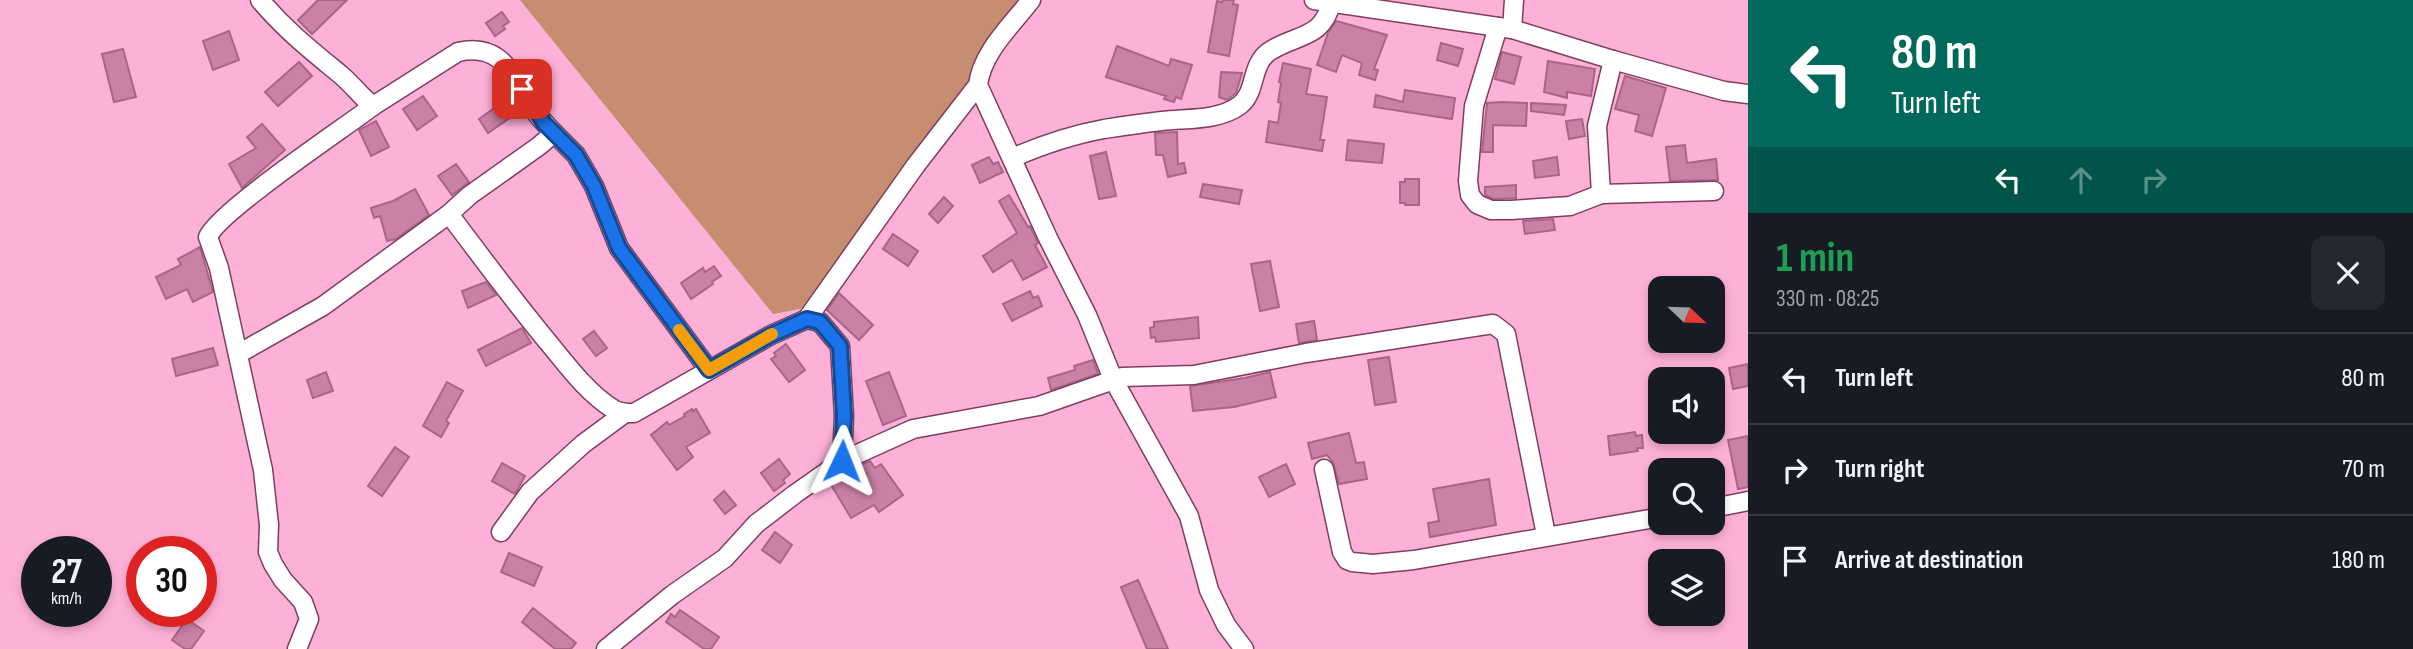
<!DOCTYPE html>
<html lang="en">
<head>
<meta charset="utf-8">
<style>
	body { margin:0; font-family:"Sofia Sans Condensed",sans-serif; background:#242831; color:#f1f3f6; height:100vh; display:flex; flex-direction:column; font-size:26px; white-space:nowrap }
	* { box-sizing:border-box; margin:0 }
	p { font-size:23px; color:#9ea1a6 }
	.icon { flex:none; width:38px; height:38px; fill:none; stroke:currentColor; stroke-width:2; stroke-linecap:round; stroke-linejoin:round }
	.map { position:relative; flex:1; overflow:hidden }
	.drawer { display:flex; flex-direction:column; background:#171b24; width:665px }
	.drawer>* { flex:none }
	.guide { background:#00695c; color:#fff; overflow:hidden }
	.needle { width:46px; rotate:113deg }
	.fabs { position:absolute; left:1648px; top:276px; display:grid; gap:14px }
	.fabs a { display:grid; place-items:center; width:77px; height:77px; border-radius:14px; background:#171b24; box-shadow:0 4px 10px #0003; font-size:35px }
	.speed { position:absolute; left:21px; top:536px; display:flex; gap:14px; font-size:35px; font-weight:700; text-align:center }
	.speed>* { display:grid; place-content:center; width:91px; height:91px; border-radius:50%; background:#171b24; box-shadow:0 4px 10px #0003; line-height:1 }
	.speed small { font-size:18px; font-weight:400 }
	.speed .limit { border:10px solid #d22; background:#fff; color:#111 }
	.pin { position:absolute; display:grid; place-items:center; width:60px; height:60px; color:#fff; margin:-30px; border-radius:14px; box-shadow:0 4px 10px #0006 }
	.me { position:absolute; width:77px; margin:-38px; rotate:2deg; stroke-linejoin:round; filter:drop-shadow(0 0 5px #0008) }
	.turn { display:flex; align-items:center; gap:24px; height:147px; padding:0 28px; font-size:32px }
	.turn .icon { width:91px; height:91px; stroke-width:2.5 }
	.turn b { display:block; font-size:49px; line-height:60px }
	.lanes { display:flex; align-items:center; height:66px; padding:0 28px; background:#0003; justify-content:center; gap:35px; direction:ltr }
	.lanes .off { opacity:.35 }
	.round { display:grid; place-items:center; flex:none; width:74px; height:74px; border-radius:14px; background:#242831 }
	.overview { display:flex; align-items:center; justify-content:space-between; height:119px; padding:0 28px }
	h1 { font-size:42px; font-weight:700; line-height:52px; color:#1e9e55 }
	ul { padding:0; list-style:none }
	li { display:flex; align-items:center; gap:21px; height:91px; padding:0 28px; border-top:2px solid #363941 }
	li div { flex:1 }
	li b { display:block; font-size:26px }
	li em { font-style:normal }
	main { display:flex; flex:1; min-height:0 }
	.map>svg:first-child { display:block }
</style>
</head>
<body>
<main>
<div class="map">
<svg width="1748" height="649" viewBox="0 0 1748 649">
	<rect width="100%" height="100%" fill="#feb1d8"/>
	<polygon fill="#c68d70" points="520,0 1027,0 805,308 773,314"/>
	<g fill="#ca81a7" stroke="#aa648a" stroke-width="2">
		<polygon points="318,0 347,0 312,34 298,20"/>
		<polygon points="1223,0 1234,0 1233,4 1238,5 1229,56 1208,52 1217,1 1222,2"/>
		<polygon points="502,12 509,22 503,26 505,29 495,36 486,23"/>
		<polygon points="1336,21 1387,35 1374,69 1378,70 1375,80 1359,75 1362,63 1342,55 1336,72 1317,65 1328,33"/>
		<polygon points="229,31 239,60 213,70 203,41"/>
		<polygon points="1441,43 1463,49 1458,66 1437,60"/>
		<polygon points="1117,46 1169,66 1171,59 1192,65 1181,99 1176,97 1174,102 1164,99 1166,96 1106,77"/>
		<polygon points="123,49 136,97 114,102 102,54"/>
		<polygon points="1502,52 1521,57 1514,84 1495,79"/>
		<polygon points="1548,61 1595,69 1591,96 1567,92 1567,98 1544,92"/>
		<polygon points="299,62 312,76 278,106 265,92"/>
		<polygon points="1283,63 1311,69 1306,94 1327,97 1320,140 1324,140 1322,151 1266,142 1269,121 1278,123 1281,103 1278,102 1281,83 1279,82"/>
		<polygon points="1221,72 1242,73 1236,93 1227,100 1219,97"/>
		<polygon points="1625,76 1666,88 1652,136 1635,131 1639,115 1615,109"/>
		<polygon points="1405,90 1455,98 1452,119 1374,107 1376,95 1403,102"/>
		<polygon points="423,96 437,116 417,130 403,109"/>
		<polygon points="507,99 517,113 488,133 479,119"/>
		<polygon points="1502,102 1527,103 1526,126 1493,125 1493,152 1482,152 1487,103"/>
		<polygon points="1531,103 1566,105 1564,115 1531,111"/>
		<polygon points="1582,119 1585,136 1569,139 1566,121"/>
		<polygon points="376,121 389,147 371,156 359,130"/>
		<polygon points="262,124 285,150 242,188 229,164 256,148 247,137"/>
		<polygon points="1177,132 1178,164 1184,163 1186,173 1168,177 1163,155 1156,155 1155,133"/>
		<polygon points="1348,140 1384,144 1382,163 1346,160"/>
		<polygon points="1685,145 1687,163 1716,159 1718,180 1670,181 1666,147"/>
		<polygon points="1106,152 1116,196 1099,199 1090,156"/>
		<polygon points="989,157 993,164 998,162 1003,172 980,183 972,165"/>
		<polygon points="1557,157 1559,175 1535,178 1533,161"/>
		<polygon points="456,164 469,182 452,195 438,176"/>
		<polygon points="1405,179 1419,179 1419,205 1405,205 1405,203 1400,203 1400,182 1405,182"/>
		<polygon points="1203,184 1242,190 1239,204 1200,197"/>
		<polygon points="1516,185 1516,198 1493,199 1485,195 1485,187"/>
		<polygon points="415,189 429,215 396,239 387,241 380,216 374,218 371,208 393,201"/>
		<polygon points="1009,195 1028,227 1030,226 1038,243 1035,245 1047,267 1023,280 1012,260 993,272 983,256 1017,233 999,201"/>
		<polygon points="944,197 953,206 938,223 929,214"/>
		<polygon points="1553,219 1555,230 1525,234 1523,221"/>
		<polygon points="893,234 918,251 908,266 883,249"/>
		<polygon points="200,247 213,292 193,302 187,289 166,299 156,277 181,265 178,259"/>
		<polygon points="1270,261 1279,307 1260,311 1251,264"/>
		<polygon points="714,266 721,276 712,282 713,284 691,299 681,283 703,268 705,272"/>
		<polygon points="486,282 496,295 468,308 462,291"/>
		<polygon points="1030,291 1033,298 1038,296 1042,306 1012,321 1003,304"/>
		<polygon points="839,293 873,325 859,340 827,310"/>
		<polygon points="1198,317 1199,338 1156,342 1155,337 1151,338 1150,328 1154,327 1154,322"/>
		<polygon points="1314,321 1317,340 1299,343 1296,324"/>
		<polygon points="522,328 531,343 486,366 478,350"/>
		<polygon points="594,331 607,348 596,356 583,339"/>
		<polygon points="786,344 805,370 789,382 771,359 776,356 774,353"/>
		<polygon points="213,348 218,365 176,376 172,359"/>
		<polygon points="1389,357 1396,402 1375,405 1368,360"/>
		<polygon points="1093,360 1098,374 1051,390 1048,378 1075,370 1074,366"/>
		<polygon points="1748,364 1748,386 1733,389 1729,368"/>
		<polygon points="326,372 333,391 313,398 307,380"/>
		<polygon points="889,372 906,416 883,425 866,381"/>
		<polygon points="1270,372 1276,397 1234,407 1193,411 1190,386 1245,378"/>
		<polygon points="447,382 463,391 446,421 449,423 441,437 423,426"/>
		<polygon points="692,409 693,411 696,409 710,433 686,447 693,457 677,470 651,435 667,422 669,425 685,416 684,414"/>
		<polygon points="1635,432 1636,436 1642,435 1643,448 1637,448 1638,451 1610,455 1608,436"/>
		<polygon points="1349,433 1356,463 1364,462 1367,479 1339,484 1333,462 1327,455 1312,459 1308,443"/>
		<polygon points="1748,436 1748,487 1738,489 1728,440"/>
		<polygon points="395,447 409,457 382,496 368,486"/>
		<polygon points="779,459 790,474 783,480 785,483 774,491 761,473"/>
		<polygon points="870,461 875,468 881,464 903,495 879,512 874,505 851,518 830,483 844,474 851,486 867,474 860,465"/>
		<polygon points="502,463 525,476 515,494 492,481"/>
		<polygon points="1286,464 1295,484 1269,497 1259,477"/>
		<polygon points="1489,479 1496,525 1430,537 1428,523 1439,521 1433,489"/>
		<polygon points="724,491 736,505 725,514 714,500"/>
		<polygon points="775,532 792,545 780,563 762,550"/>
		<polygon points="509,553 542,567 534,586 501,572"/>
		<polygon points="1138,580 1168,649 1147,649 1121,587"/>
		<polygon points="533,608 576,643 571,649 555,649 522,622"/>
		<polygon points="680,610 719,637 711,649 704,649 666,622 671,614 675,617"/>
		<polygon points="187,619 204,631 191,649 185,649 172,640"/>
	</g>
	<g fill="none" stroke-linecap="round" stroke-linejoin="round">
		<defs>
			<g id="minor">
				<path d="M 260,0 C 285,30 312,51 341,75 C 353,85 361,97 373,106 L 458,52 C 503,42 512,76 532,107 C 538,116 546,125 554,133 L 539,146 L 470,195 L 449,214 C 483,259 516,304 552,347 C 570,369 589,394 613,409 C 620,413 626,413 634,413 L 771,335 L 807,319 L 820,322 L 840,346 L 844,416 L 842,461"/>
				<path d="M 1031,0 C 1012,25 982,52 978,85 L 1048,238 L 1087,315 L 1113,379 L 1189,516 L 1209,590 L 1226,625 L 1244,649"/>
				<polyline points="1314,0 1512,29 1613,60 1724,91 1748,94"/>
				<polyline points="1498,27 1474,106 1468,181 1470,195 1477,204 1491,210 1511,210 1570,206 1601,194 1714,191"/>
				<polyline points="1512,29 1514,0"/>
				<polyline points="554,133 576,155 594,186 619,248 709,370"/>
				<path d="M 1012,158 C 1042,145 1071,135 1104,129 C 1123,126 1143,123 1162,121 C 1187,118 1219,121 1240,105 C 1257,92 1250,64 1270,51 C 1298,33 1323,40 1332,0"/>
				<polyline points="1601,194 1597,126 1613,60"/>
				<polyline points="807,319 916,165 978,85"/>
				<polyline points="238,354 323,306 449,214"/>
				<polyline points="1324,469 1342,552 1347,560 1352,562 1373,564 1414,560 1661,517"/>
				<polyline points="1713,508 1748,501"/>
				<polyline points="501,532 530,492 583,444 625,413"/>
				<path d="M 297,649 L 309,619 L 303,602 L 283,580 L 273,564 L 268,552 L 269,525 L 263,470 L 219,268 L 208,237 C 218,212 344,128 373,106"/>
				<polyline points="606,649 672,595 725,558 756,524 795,494 842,461 913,429 1039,406 1122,377 1194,375 1306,353 1493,324 1506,334 1546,535"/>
			</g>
		</defs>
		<use href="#minor" stroke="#7f3d62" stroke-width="21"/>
		<use href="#minor" stroke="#fff" stroke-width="18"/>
	</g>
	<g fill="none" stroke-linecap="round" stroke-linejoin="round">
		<defs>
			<polyline id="route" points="522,89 544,123 576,155 594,186 619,248 709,370 771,335 807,319 820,322 840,346 844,416 842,461"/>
		</defs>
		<use href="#route" stroke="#114b97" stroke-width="18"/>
		<use href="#route" stroke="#1a73e8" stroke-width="12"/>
		<polyline stroke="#f59e0b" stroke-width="12" points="679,330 709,370 772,334"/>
	</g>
</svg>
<div class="fabs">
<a><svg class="needle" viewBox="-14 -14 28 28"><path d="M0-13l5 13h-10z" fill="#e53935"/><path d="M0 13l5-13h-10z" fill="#9ea1a6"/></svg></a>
<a><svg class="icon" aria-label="sound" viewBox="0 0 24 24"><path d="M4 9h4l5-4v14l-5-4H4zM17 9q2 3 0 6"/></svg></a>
<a><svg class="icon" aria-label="search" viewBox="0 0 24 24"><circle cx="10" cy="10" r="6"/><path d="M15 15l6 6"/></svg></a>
<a><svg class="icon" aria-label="layers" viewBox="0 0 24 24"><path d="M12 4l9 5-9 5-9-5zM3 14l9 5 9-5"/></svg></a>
</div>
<div class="speed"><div>27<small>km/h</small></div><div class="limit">30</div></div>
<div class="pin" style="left:522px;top:89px;background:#d93025"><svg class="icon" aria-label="arrive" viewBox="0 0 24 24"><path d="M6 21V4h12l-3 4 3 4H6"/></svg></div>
<svg class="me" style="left:842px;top:461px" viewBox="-20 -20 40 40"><path d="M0-17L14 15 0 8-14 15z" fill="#1a73e8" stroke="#fff" stroke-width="4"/></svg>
</div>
<section class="drawer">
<div class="guide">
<div class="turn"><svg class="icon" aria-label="left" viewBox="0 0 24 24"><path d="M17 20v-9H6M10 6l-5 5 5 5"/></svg><div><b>80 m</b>Turn left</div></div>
<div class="lanes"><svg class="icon" aria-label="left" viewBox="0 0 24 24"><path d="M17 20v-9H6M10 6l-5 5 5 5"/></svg><svg class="icon off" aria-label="ahead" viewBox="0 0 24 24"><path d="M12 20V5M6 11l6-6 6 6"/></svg><svg class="icon off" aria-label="right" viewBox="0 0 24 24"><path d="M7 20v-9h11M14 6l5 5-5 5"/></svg></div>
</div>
<div class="overview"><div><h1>1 min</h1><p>330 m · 08:25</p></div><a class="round"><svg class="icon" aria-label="close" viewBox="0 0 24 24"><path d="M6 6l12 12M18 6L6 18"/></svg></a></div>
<ul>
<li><svg class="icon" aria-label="left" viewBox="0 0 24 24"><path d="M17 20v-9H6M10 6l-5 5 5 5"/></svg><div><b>Turn left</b></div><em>80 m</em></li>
<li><svg class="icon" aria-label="right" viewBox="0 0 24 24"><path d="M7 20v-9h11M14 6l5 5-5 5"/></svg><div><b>Turn right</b></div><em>70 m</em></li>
<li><svg class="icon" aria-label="arrive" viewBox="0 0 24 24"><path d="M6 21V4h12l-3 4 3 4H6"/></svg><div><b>Arrive at destination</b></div><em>180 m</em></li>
</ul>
</section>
</main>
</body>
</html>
